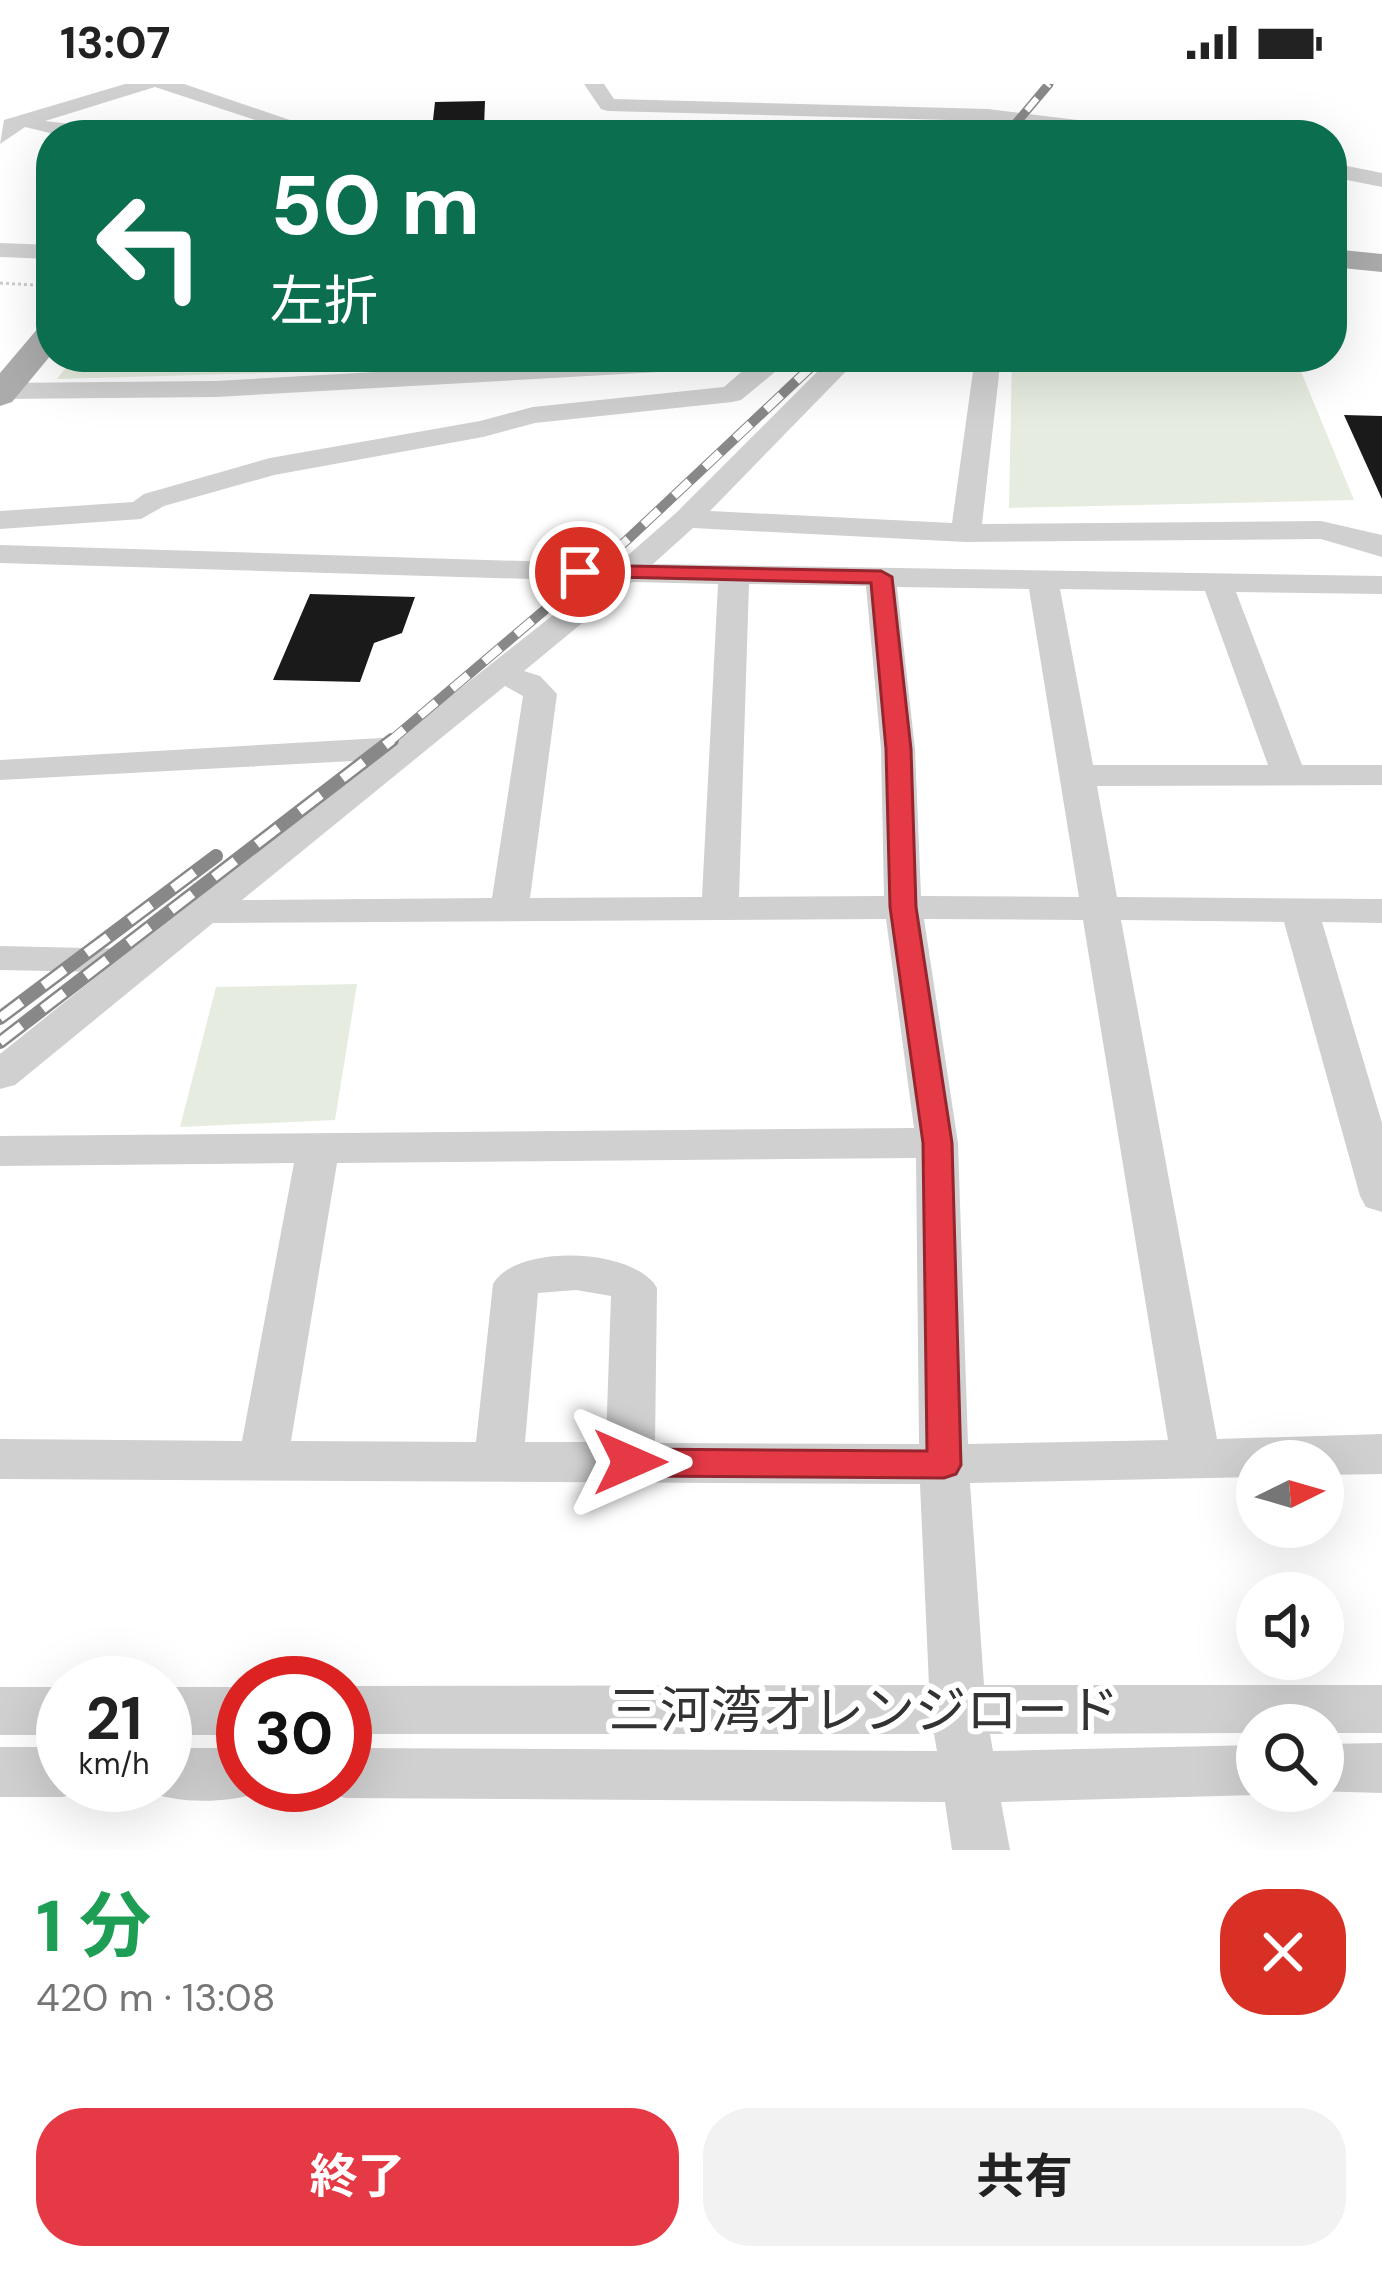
<!DOCTYPE html>
<html lang="ja">
<head>
<meta charset="utf-8">
<style>
	body { margin:0; font-family:"DM Sans","Noto Sans JP",sans-serif; background:#f2f2f2; color:#222; height:100vh; display:flex; flex-direction:column; font-size:45px; white-space:nowrap }
	* { box-sizing:border-box; margin:0 }
	p { font-size:39px; color:#767676 }
	.icon { flex:none; width:66px; height:66px; fill:none; stroke:currentColor; stroke-width:2; stroke-linecap:round; stroke-linejoin:round }
	.map { position:relative; height:1766px; overflow:hidden }
	.details { display:flex; flex-direction:column; background:#fff; flex:1 }
	.details>* { flex:none }
	.guide { position:absolute; left:36px; top:36px; width:1311px; height:252px; border-radius:48px; box-shadow:0 12px 48px #0002; background:#0b6e4f; color:#fff; overflow:hidden }
	.needle { width:78px; rotate:85deg }
	.buttons { position:absolute; left:1236px; top:1356px; display:grid; gap:24px }
	.buttons a { display:grid; place-items:center; width:108px; height:108px; border-radius:50%; background:#fff; box-shadow:0 12px 48px #0002; font-size:60px }
	.speed { position:absolute; left:36px; top:1572px; display:flex; gap:24px; font-size:60px; font-weight:700; text-align:center }
	.speed>* { display:grid; place-content:center; width:156px; height:156px; border-radius:50%; background:#fff; box-shadow:0 12px 48px #0002; line-height:1 }
	.speed small { font-size:30px; font-weight:400 }
	.speed .limit { border:18px solid #d22; background:#fff; color:#111 }
	.pin { position:absolute; display:grid; place-items:center; width:102px; height:102px; color:#fff; margin:-51px; border:6px solid #fff; border-radius:50%; box-shadow:0 3px 12px #0007 }
	.me { position:absolute; width:132px; margin:-66px; rotate:90deg; stroke-linejoin:round; filter:drop-shadow(0 0 9px #0008) }
	.turn { display:flex; align-items:center; gap:42px; height:252px; padding:0 36px; font-size:54px }
	.turn .icon { width:156px; height:156px; stroke-width:2.5 }
	.turn b { display:block; font-size:84px; line-height:102px }
	.round { display:grid; place-items:center; flex:none; width:126px; height:126px; border-radius:48px; background:#f2f2f2 }
	.headline { display:flex; align-items:center; justify-content:space-between; height:204px; padding:0 36px }
	h1 { font-size:72px; font-weight:700; line-height:90px; color:#1e9e55 }
	.button { display:flex; gap:24px; margin-top:auto; padding:24px 36px }
	.button a { flex:1; height:138px; border-radius:48px; background:#e63946; color:#fff; font-size:48px; font-weight:700; line-height:138px; text-align:center }
	.button a+a { background:#f2f2f2; color:#222 }
	.status { display:flex; justify-content:space-between; align-items:center; height:84px; padding:0 60px; background:#fff; direction:ltr }
	.status svg { height:33px; fill:currentColor }
	.map>svg:first-child { display:block }
</style>
</head>
<body>
<div class="status"><b>13:07</b><svg viewBox="0 0 49 12"><path d="M0 12V9h3v3zM5 12V6h3v6zM10 12V3h3v9zM15 12V0h3v12zM26 1h20v11H26zM47 4h2v5h-2z"/></svg></div>
<div class="map">
<svg width="1382" height="1766" viewBox="0 0 1382 1766">
	<rect width="100%" height="100%" fill="#fff"/>
	<g fill="#e6ecdf">
		<polygon points="74,273 373,273 367,286 57,295"/>
		<polygon points="1012,273 1295,273 1354,416 1009,424"/>
		<polygon points="357,900 335,1036 180,1043 216,903"/>
	</g>
	<g fill="#1a1a1a">
		<polygon points="485,17 484,44 432,45 435,18"/>
		<polygon points="1344,331 1382,332 1382,415"/>
		<polygon points="310,510 415,513 402,549 374,559 360,598 273,596"/>
	</g>
	<g fill="none" stroke-linecap="round" stroke-linejoin="round">
		<polyline stroke="#cdcdcd" stroke-width="3" stroke-dasharray="3 3" stroke-linecap="butt" points="0,199 51,202"/>
		<g fill="#d0d0d0" fill-rule="evenodd">
			<polygon points="125,0 184,0 334,51 301,51 155,3 45,37 115,45 126,51 58,51 25,43 0,60 4,36"/>
			<polygon points="584,0 604,0 614,15 988,25 1151,45 1162,51 1099,51 988,37 608,27 601,25"/>
			<polygon points="1332,79 1382,89 1382,103 1332,93"/>
			<polygon points="0,159 51,161 51,175 0,173"/>
			<polygon points="641,273 793,273 741,316 732,318 535,339 483,353 274,391 164,422 141,435 0,445 0,427 133,418 144,410 270,374 480,337 533,323 724,303 747,283 216,313 0,315 0,299 216,297"/>
			<path d="M 832,273 L 860,273 L 710,427 L 952,439 L 975,273 L 1001,273 L 982,440 L 1321,437 L 1382,451 L 1382,473 L 1321,455 L 966,458 L 693,444 L 653,480 L 1382,492 L 1382,510 L 1236,508 L 1302,681 L 1382,681 L 1382,701 L 1097,702 L 1117,813 L 1382,815 L 1382,839 L 1322,838 L 1382,1039 L 1382,1128 L 1366,1123 L 1360,1112 L 1284,838 L 1121,836 L 1217,1355 L 1382,1350 L 1382,1390 L 1323,1391 L 1323,1377 L 1257,1377 L 1257,1393 L 970,1399 L 984,1601 L 1382,1601 L 1382,1649 L 1323,1649 L 1323,1641 L 1257,1641 L 1257,1649 L 990,1650 L 993,1667 L 1257,1661 L 1257,1707 L 1269,1707 L 1257,1711 L 1001,1718 L 1010,1766 L 952,1766 L 945,1718 L 345,1714 L 325,1707 L 322,1701 L 345,1701 L 345,1664 L 937,1667 L 934,1650 L 345,1650 L 345,1602 L 929,1601 L 920,1400 L 0,1395 L 0,1355 L 242,1357 L 294,1079 L 0,1082 L 0,1052 L 914,1044 L 886,835 L 213,839 L 15,1001 L 0,1005 L 0,970 L 102,888 L 0,886 L 0,862 L 132,865 L 371,676 L 0,696 L 0,676 L 399,653 L 596,497 L 0,479 L 0,461 L 618,480 L 676,429 ZM 632,498 L 718,500 L 702,813 L 530,814 L 557,610 L 540,592 L 524,587 ZM 749,500 L 866,502 L 881,665 L 884,812 L 739,813 ZM 897,503 L 1029,505 L 1079,813 L 921,812 L 915,665 ZM 1060,505 L 1205,507 L 1268,681 L 1093,681 ZM 505,602 L 523,612 L 492,814 L 242,816 ZM 924,835 L 1083,836 L 1168,1356 L 968,1360 L 958,1059 ZM 916,1074 L 919,1360 L 655,1359 L 657,1204 C 635,1164 516,1159 493,1200 L 476,1358 L 291,1357 L 337,1079 ZM 576,1206 L 611,1212 L 606,1358 L 525,1358 L 538,1209 Z"/>
			<rect x="0" y="1603" width="63" height="48"/>
			<rect x="165" y="1603" width="78" height="48"/>
			<polygon points="1382,1659 1382,1709 1314,1707 1323,1707 1323,1660"/>
			<polygon points="0,1663 63,1663 63,1701 85,1701 83,1706 63,1713 0,1713"/>
			<path d="M 165,1664 L 243,1664 L 243,1701 L 266,1701 L 263,1707 C 229,1720 179,1720 145,1707 L 142,1701 L 165,1701 Z"/>
		</g>
		<g fill="#ababab" fill-rule="evenodd">
			<polygon points="1332,165 1382,170 1382,188 1332,183"/>
			<polygon points="51,240 51,271 12,318 0,322 0,289 39,243"/>
		</g>
		<defs>
			<g id="rail-far2">
				<polyline points="1006,51 1049,0"/>
				<polyline points="807,287 822,273"/>
			</g>
			<polyline id="rail-far1" points="388,659 627,456 810,284"/>
			<g id="rail">
				<polyline points="0,934 216,772"/>
				<polyline points="0,958 392,656"/>
			</g>
		</defs>
		<use href="#rail-far2" stroke="#888" stroke-width="9"/>
		<use href="#rail-far1" stroke="#888" stroke-width="10"/>
		<use href="#rail" stroke="#888" stroke-width="14"/>
		<use href="#rail-far2" stroke="#fff" stroke-width="6" stroke-dasharray="16" stroke-linecap="butt"/>
		<use href="#rail-far1" stroke="#fff" stroke-width="8" stroke-dasharray="21" stroke-linecap="butt"/>
		<use href="#rail" stroke="#fff" stroke-width="9" stroke-dasharray="27" stroke-linecap="butt"/>
	</g>
	<polygon fill="#e63946" stroke="#96252e" stroke-width="3" points="580,481 881,487 892,493 911,665 916,823 952,1059 961,1381 956,1390 944,1394 630,1392 618,1388 613,1378 618,1369 630,1365 927,1367 923,1059 890,823 886,665 871,499 572,492 569,488"/>
	<g text-anchor="middle" dominant-baseline="central" stroke-width="12" stroke-linejoin="round" paint-order="stroke">
		<g font-size="51" fill="#333" stroke="#fff">
			<text x="864" y="1626">三河湾オレンジロード</text>
		</g>
	</g>
</svg>
<div class="buttons">
<a><svg class="needle" viewBox="-14 -14 28 28"><path d="M0-13l5 13h-10z" fill="#e53935"/><path d="M0 13l5-13h-10z" fill="#767676"/></svg></a>
<a><svg class="icon" aria-label="sound" viewBox="0 0 24 24"><path d="M4 9h4l5-4v14l-5-4H4zM17 9q2 3 0 6"/></svg></a>
<a><svg class="icon" aria-label="search" viewBox="0 0 24 24"><circle cx="10" cy="10" r="6"/><path d="M15 15l6 6"/></svg></a>
</div>
<div class="speed"><div>21<small>km/h</small></div><div class="limit">30</div></div>
<div class="pin" style="left:580px;top:488px;background:#d93025"><svg class="icon" aria-label="arrive" viewBox="0 0 24 24"><path d="M6 21V4h12l-3 4 3 4H6"/></svg></div>
<svg class="me" style="left:630px;top:1378px" viewBox="-20 -20 40 40"><path d="M0-17L14 15 0 8-14 15z" fill="#e63946" stroke="#fff" stroke-width="4"/></svg>
<div class="guide">
<div class="turn"><svg class="icon" aria-label="left" viewBox="0 0 24 24"><path d="M17 20v-9H6M10 6l-5 5 5 5"/></svg><div><b>50 m</b>左折</div></div>
</div>
</div>
<section class="details">
<div class="headline"><div><h1>1 分</h1><p>420 m · 13:08</p></div><a class="round" style="background:#d93025;color:#fff"><svg class="icon" aria-label="close" viewBox="0 0 24 24"><path d="M6 6l12 12M18 6L6 18"/></svg></a></div>
<div class="button"><a>終了</a><a>共有</a></div>
</section>
</body>
</html>
